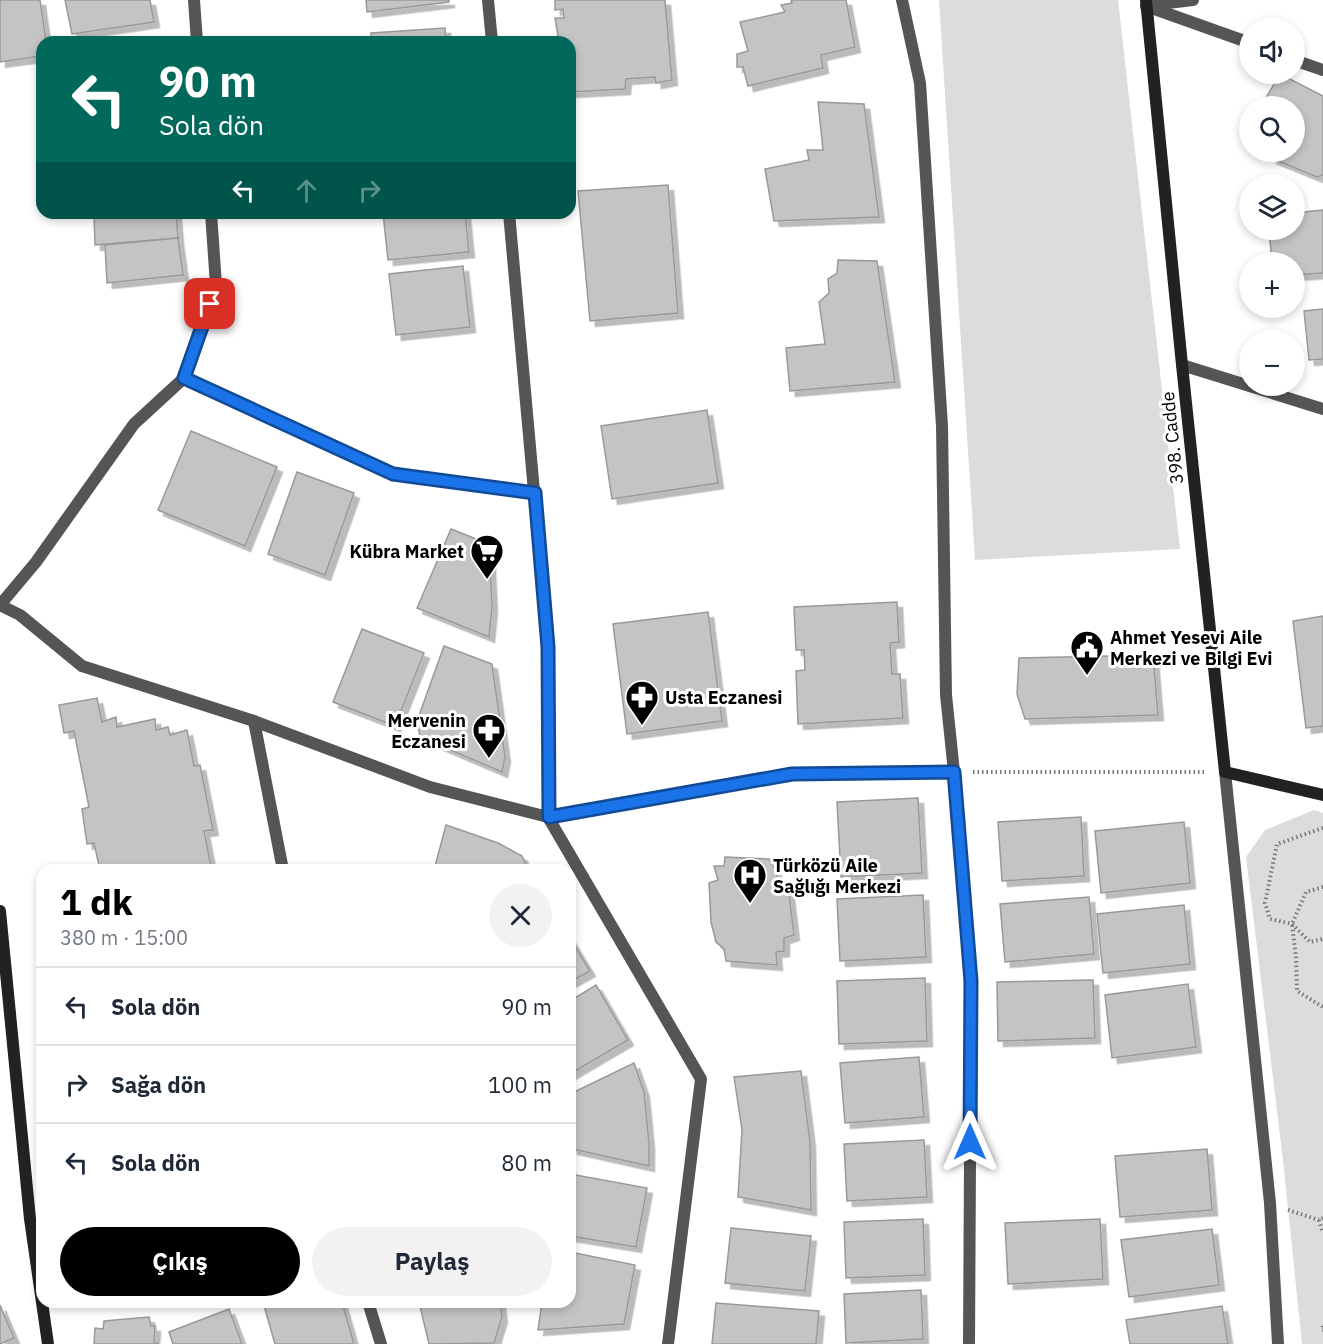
<!DOCTYPE html>
<html lang="tr">
<head>
<meta charset="utf-8">
<style>
	body { margin:0; font-family:"IBM Plex Sans",sans-serif; background:#f2f2f3; color:#1f2937; height:100vh; display:flex; flex-direction:column; font-size:22px; white-space:nowrap }
	* { box-sizing:border-box; margin:0 }
	p { font-size:20px; color:#747a83 }
	.icon { flex:none; width:33px; height:33px; fill:none; stroke:currentColor; stroke-width:2; stroke-linecap:round; stroke-linejoin:round }
	.map { position:relative; flex:1; overflow:hidden }
	.details { position:absolute; left:36px; top:864px; width:540px; height:444px; display:flex; flex-direction:column; background:#fff; border-radius:18px; box-shadow:0 3px 9px #0003 }
	.details>* { flex:none }
	.guide { position:absolute; left:36px; top:36px; width:540px; height:183px; border-radius:18px; box-shadow:0 3px 9px #0003; background:#00695c; color:#fff; overflow:hidden }
	.fabs { position:absolute; left:1239px; top:18px; display:grid; gap:12px }
	.fabs a { display:grid; place-items:center; width:66px; height:66px; border-radius:50%; background:#fff; box-shadow:0 3px 9px #0003; font-size:30px }
	.pin { position:absolute; display:grid; place-items:center; width:51px; height:51px; color:#fff; margin:-26px; border-radius:12px; box-shadow:0 3px 9px #0006 }
	.me { position:absolute; width:66px; margin:-33px; rotate:0deg; stroke-linejoin:round; filter:drop-shadow(0 0 4px #0008) }
	.turn { display:flex; align-items:center; gap:21px; height:126px; padding:0 24px; font-size:27px }
	.turn .icon { width:78px; height:78px; stroke-width:2.5 }
	.turn b { display:block; font-size:42px; line-height:51px }
	.lanes { display:flex; align-items:center; height:57px; padding:0 24px; background:#0003; justify-content:center; gap:30px; direction:ltr }
	.lanes .off { opacity:.35 }
	.round { display:grid; place-items:center; flex:none; width:63px; height:63px; border-radius:32px; background:#f2f2f3 }
	.summary { display:flex; align-items:center; justify-content:space-between; height:102px; padding:0 24px }
	h1 { font-size:36px; font-weight:700; line-height:45px; color:#000 }
	.primary-button { display:flex; gap:12px; margin-top:auto; padding:12px 24px }
	.primary-button a { flex:1; height:69px; border-radius:36px; background:#000; color:#fff; font-size:24px; font-weight:700; line-height:69px; text-align:center }
	.primary-button a+a { background:#f2f2f3; color:#1f2937 }
	ul { padding:0; list-style:none }
	li { display:flex; align-items:center; gap:18px; height:78px; padding:0 24px; border-top:2px solid #e0e1e3 }
	li div { flex:1 }
	li b { display:block; font-size:22px }
	li em { font-style:normal }
	.map>svg:first-child { display:block }
</style>
</head>
<body>
<div class="map">
<svg width="1323" height="1344" viewBox="0 0 1323 1344">
	<defs>
		<filter id="shadow"><feDropShadow dx="5.5" dy="5.5" stdDeviation="0" flood-color="#0004"/></filter>
	</defs>
	<rect width="100%" height="100%" fill="#fff"/>
	<g fill="#dcdcdc">
		<polygon points="939,0 1118,0 1180,549 975,560"/>
		<polygon points="1314,810 1323,813 1323,1344 1302,1344 1283,1160 1246,857 1265,830"/>
	</g>
	<g fill="#c4c4c4" stroke="#999" stroke-width="1.5" filter="url(#shadow)">
		<polygon points="0,0 40,0 46,42 42,42 42,56 0,62"/>
		<polygon points="65,0 150,0 154,22 72,34"/>
		<polygon points="366,0 449,0 449,2 367,12"/>
		<polygon points="555,0 665,0 672,80 656,83 655,77 626,79 625,89 570,92 570,42 559,42 555,18 564,18 563,9 555,10"/>
		<polygon points="791,0 846,0 855,47 821,55 823,68 748,86 743,67 737,67 737,54 748,51 740,22 785,12 781,5 792,3"/>
		<polygon points="445,28 446,42 371,42 371,33"/>
		<polygon points="1280,74 1323,96 1323,175 1317,177 1271,158 1274,152 1294,152 1294,106 1261,106"/>
		<polygon points="818,102 864,104 879,217 774,221 765,169 809,160 807,150 823,150"/>
		<polygon points="668,185 678,313 590,321 578,191"/>
		<polygon points="1323,210 1323,273 1294,275 1294,262 1272,262 1269,230 1294,230 1294,213"/>
		<polygon points="115,213 176,213 178,238 95,245 94,215"/>
		<polygon points="383,213 465,213 469,252 388,260"/>
		<polygon points="178,238 183,275 107,283 105,245"/>
		<polygon points="838,260 877,261 895,382 790,391 786,348 825,344 819,302 829,293 828,279 837,273"/>
		<polygon points="463,266 470,327 396,335 389,274"/>
		<polygon points="1323,309 1323,359 1309,360 1304,311"/>
		<polygon points="707,410 718,483 612,499 601,426"/>
		<polygon points="191,431 277,467 245,546 158,510"/>
		<polygon points="297,472 354,493 325,575 268,554"/>
		<polygon points="451,529 489,544 492,606 489,637 417,608"/>
		<polygon points="897,602 899,642 890,643 892,674 900,674 903,718 798,724 796,671 805,670 804,650 796,650 794,607"/>
		<polygon points="708,612 722,721 627,734 613,624"/>
		<polygon points="1323,616 1323,726 1306,728 1293,621"/>
		<polygon points="362,629 424,653 395,726 333,702"/>
		<polygon points="444,646 492,664 505,757 502,772 420,737 417,721"/>
		<polygon points="1153,655 1158,715 1025,719 1017,694 1019,658"/>
		<polygon points="97,698 102,722 116,717 117,727 155,719 156,730 168,727 170,735 187,730 194,766 200,765 213,830 204,831 211,866 197,868 197,870 100,870 94,843 87,844 82,809 89,807 74,731 64,733 59,705"/>
		<polygon points="918,798 922,873 841,877 837,802"/>
		<polygon points="1081,817 1084,876 1002,881 998,822"/>
		<polygon points="1184,822 1190,883 1101,893 1095,831"/>
		<polygon points="446,825 498,843 522,856 529,870 434,870"/>
		<polygon points="725,857 769,859 776,871 778,886 788,885 794,935 784,938 784,951 776,952 777,965 726,961 724,949 716,942 711,922 709,883 718,880 714,866 724,866"/>
		<polygon points="923,895 926,957 840,961 837,899"/>
		<polygon points="1089,897 1094,954 1005,962 1000,904"/>
		<polygon points="1184,905 1190,964 1103,973 1097,914"/>
		<polygon points="570,938 590,971 570,982"/>
		<polygon points="925,978 927,1041 839,1044 837,981"/>
		<polygon points="1093,980 1095,1038 998,1041 997,982"/>
		<polygon points="1188,984 1196,1047 1112,1058 1105,995"/>
		<polygon points="596,985 628,1040 570,1074 570,1001"/>
		<polygon points="919,1057 924,1117 845,1123 840,1063"/>
		<polygon points="634,1063 644,1092 649,1143 649,1166 572,1149 570,1138 570,1094"/>
		<polygon points="801,1071 810,1142 811,1210 738,1197 742,1130 734,1077"/>
		<polygon points="924,1140 927,1197 847,1201 844,1144"/>
		<polygon points="1207,1149 1212,1210 1120,1217 1115,1156"/>
		<polygon points="570,1174 647,1188 636,1247 570,1236"/>
		<polygon points="923,1219 925,1275 846,1278 844,1222"/>
		<polygon points="1100,1219 1103,1279 1008,1284 1005,1223"/>
		<polygon points="731,1228 811,1236 805,1291 725,1283"/>
		<polygon points="1212,1229 1219,1285 1129,1297 1121,1240"/>
		<polygon points="570,1252 635,1265 624,1324 538,1330 542,1302 570,1302"/>
		<polygon points="921,1290 923,1339 846,1343 844,1294"/>
		<polygon points="263,1302 342,1302 354,1344 275,1344"/>
		<polygon points="419,1302 500,1302 502,1317 494,1343 429,1344"/>
		<polygon points="716,1303 819,1311 816,1344 712,1344"/>
		<polygon points="0,1305 14,1338 0,1344"/>
		<polygon points="1222,1306 1228,1344 1130,1344 1126,1320"/>
		<polygon points="229,1309 242,1344 173,1344 169,1332"/>
		<polygon points="149,1317 151,1326 155,1326 154,1343 158,1343 158,1344 94,1344 95,1328 103,1329 104,1321"/>
	</g>
	<g fill="none" stroke-linecap="round" stroke-linejoin="round">
		<g stroke="#777" stroke-width="4" stroke-dasharray="1.5 3" stroke-linecap="butt">
			<polyline points="973,772 1205,772"/>
			<polyline points="1323,828 1277,844 1265,903 1270,919 1292,924 1310,942 1323,939"/>
			<polyline points="1323,887 1306,892 1292,924 1296,958 1297,991 1323,1007"/>
			<polyline points="1288,1210 1319,1220"/>
			<polyline points="1323,1218 1319,1220 1323,1233"/>
			<polyline points="1323,1326 1322,1330 1323,1330"/>
		</g>
		<g stroke="#555" stroke-width="12">
			<polyline points="194,0 197,42"/>
			<polyline points="488,0 492,42"/>
			<polyline points="902,0 920,83 942,426 946,695 954,772 971,981 969,1344"/>
			<polyline points="1151,5 1193,0"/>
			<polyline points="1146,6 1250,43"/>
			<polyline points="1294,60 1323,70"/>
			<polyline points="509,213 548,647 548,817 701,1079 668,1344"/>
			<polyline points="1182,365 1323,409"/>
			<polyline points="184,378 393,474 535,493"/>
			<polyline points="0,605 20,615 82,666 254,721 430,787 548,817 792,774 954,772"/>
			<polyline points="0,605 36,562 134,424 184,378 216,285 211,213"/>
			<polyline points="254,721 283,870"/>
			<polyline points="1225,772 1270,1203 1278,1344"/>
			<polyline points="368,1302 381,1344"/>
		</g>
		<g stroke="#222" stroke-width="12">
			<polyline points="1146,0 1182,365 1225,772 1323,795"/>
			<polyline points="0,911 30,1219 48,1344"/>
		</g>
	</g>
	<g fill="none" stroke-linecap="round" stroke-linejoin="round">
		<defs>
			<polyline id="route" points="210,304 184,378 393,474 535,493 548,647 549,817 792,774 954,772 971,981 970,1142"/>
		</defs>
		<use href="#route" stroke="#114b97" stroke-width="15"/>
		<use href="#route" stroke="#1a73e8" stroke-width="10"/>
	</g>
	<defs>
		<symbol id="supermarket-pin" viewBox="-11 -11 22 30"><path d="M0 17L-7.5 6A9.5 9.5 0 1 1 7.5 6Z" fill="#000" stroke="#fff"/><path d="M-6-5.5h2.5l.6 2H6L4.5 2H-2.5L-4.4-4H-6ZM-1.5 3.2a1.3 1.3 0 1 0 .1 0ZM3 3.2a1.3 1.3 0 1 0 .1 0Z" fill="#fff"/></symbol>
		<symbol id="civic-pin" viewBox="-11 -11 22 30"><path d="M0 17L-7.5 6A9.5 9.5 0 1 1 7.5 6Z" fill="#000" stroke="#fff"/><path d="M-.6-6.5H3V-4.5H.6V-3L4-1V1h2V6H-6V1h2V-1L-.6-3ZM-1.2 2.5V6h2.4V2.5Z" fill="#fff"/></symbol>
		<symbol id="pharmacy-pin" viewBox="-11 -11 22 30"><path d="M0 17L-7.5 6A9.5 9.5 0 1 1 7.5 6Z" fill="#000" stroke="#fff"/><path d="M-2-6h4v4h4v4h-4v4h-4v-4h-4v-4h4Z" fill="#fff"/></symbol>
		<symbol id="hospital-pin" viewBox="-11 -11 22 30"><path d="M0 17L-7.5 6A9.5 9.5 0 1 1 7.5 6Z" fill="#000" stroke="#fff"/><path d="M-5-5h3v3.5h4V-5h3V5h-3V1.5h-4V5h-3Z" fill="#fff"/></symbol>
	</defs>
	<g fill-rule="evenodd">
		<use href="#supermarket-pin" x="468" y="532" width="38" height="52"/>
		<use href="#civic-pin" x="1068" y="628" width="38" height="52"/>
		<use href="#pharmacy-pin" x="623" y="678" width="38" height="52"/>
		<use href="#pharmacy-pin" x="470" y="711" width="38" height="52"/>
		<use href="#hospital-pin" x="731" y="856" width="38" height="52"/>
	</g>
	<g text-anchor="middle" dominant-baseline="central" stroke-width="6" stroke-linejoin="round" paint-order="stroke">
		<g font-size="18" fill="#000" stroke="#fff">
			<text transform="translate(1172 438) rotate(-96)">398. Cadde</text>
		</g>
		<g font-size="18" font-weight="bold" fill="#000" stroke="#fff" text-anchor="start">
			<text x="464" y="551" text-anchor="end">Kübra Market</text>
			<text x="1110" y="637">Ahmet Yesevi Aile<tspan x="1110" dy="21">Merkezi ve Bilgi Evi</tspan></text>
			<text x="665" y="697">Usta Eczanesi</text>
			<text x="466" y="720" text-anchor="end">Mervenin<tspan x="466" dy="21">Eczanesi</tspan></text>
			<text x="773" y="865">Türközü Aile<tspan x="773" dy="21">Sağlığı Merkezi</tspan></text>
		</g>
	</g>
</svg>
<div class="fabs">
<a><svg class="icon" aria-label="sound" viewBox="0 0 24 24"><path d="M4 9h4l5-4v14l-5-4H4zM17 9q2 3 0 6"/></svg></a>
<a><svg class="icon" aria-label="search" viewBox="0 0 24 24"><circle cx="10" cy="10" r="6"/><path d="M15 15l6 6"/></svg></a>
<a><svg class="icon" aria-label="layers" viewBox="0 0 24 24"><path d="M12 4l9 5-9 5-9-5zM3 14l9 5 9-5"/></svg></a>
<a>+</a>
<a>−</a>
</div>
<div class="pin" style="left:210px;top:304px;background:#d93025"><svg class="icon" aria-label="arrive" viewBox="0 0 24 24"><path d="M6 21V4h12l-3 4 3 4H6"/></svg></div>
<svg class="me" style="left:970px;top:1142px" viewBox="-20 -20 40 40"><path d="M0-17L14 15 0 8-14 15z" fill="#1a73e8" stroke="#fff" stroke-width="4"/></svg>
<div class="guide">
<div class="turn"><svg class="icon" aria-label="left" viewBox="0 0 24 24"><path d="M17 20v-9H6M10 6l-5 5 5 5"/></svg><div><b>90 m</b>Sola dön</div></div>
<div class="lanes"><svg class="icon" aria-label="left" viewBox="0 0 24 24"><path d="M17 20v-9H6M10 6l-5 5 5 5"/></svg><svg class="icon off" aria-label="ahead" viewBox="0 0 24 24"><path d="M12 20V5M6 11l6-6 6 6"/></svg><svg class="icon off" aria-label="right" viewBox="0 0 24 24"><path d="M7 20v-9h11M14 6l5 5-5 5"/></svg></div>
</div>
<section class="details">
<div class="summary"><div><h1>1 dk</h1><p>380 m · 15:00</p></div><a class="round"><svg class="icon" aria-label="close" viewBox="0 0 24 24"><path d="M6 6l12 12M18 6L6 18"/></svg></a></div>
<ul>
<li><svg class="icon" aria-label="left" viewBox="0 0 24 24"><path d="M17 20v-9H6M10 6l-5 5 5 5"/></svg><div><b>Sola dön</b></div><em>90 m</em></li>
<li><svg class="icon" aria-label="right" viewBox="0 0 24 24"><path d="M7 20v-9h11M14 6l5 5-5 5"/></svg><div><b>Sağa dön</b></div><em>100 m</em></li>
<li><svg class="icon" aria-label="left" viewBox="0 0 24 24"><path d="M17 20v-9H6M10 6l-5 5 5 5"/></svg><div><b>Sola dön</b></div><em>80 m</em></li>
</ul>
<div class="primary-button"><a>Çıkış</a><a>Paylaş</a></div>
</section>
</div>
</body>
</html>
